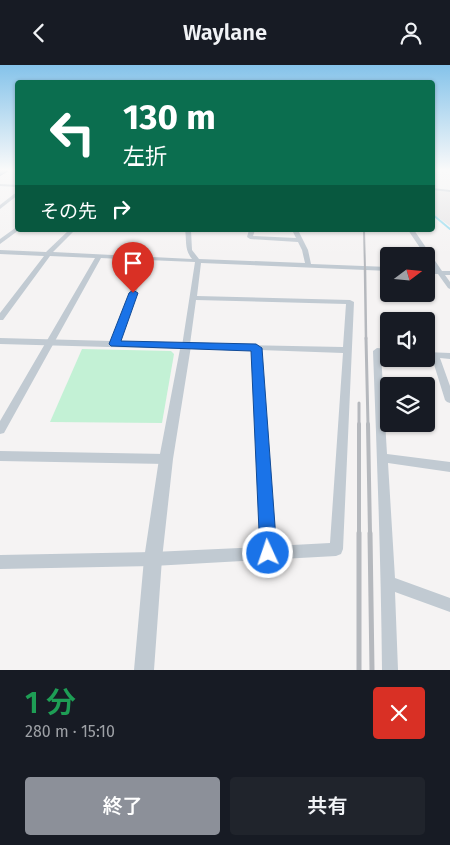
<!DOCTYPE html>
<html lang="ja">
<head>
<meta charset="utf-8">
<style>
	body { margin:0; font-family:"Fira Sans","Noto Sans JP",sans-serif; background:#20242c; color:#f1f3f6; height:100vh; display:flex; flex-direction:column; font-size:19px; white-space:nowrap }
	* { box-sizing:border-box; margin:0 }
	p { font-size:16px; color:#9ea1a6 }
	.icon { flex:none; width:28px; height:28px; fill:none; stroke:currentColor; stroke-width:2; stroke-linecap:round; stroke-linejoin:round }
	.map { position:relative; height:605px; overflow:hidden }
	.sheet { display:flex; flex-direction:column; background:#171b24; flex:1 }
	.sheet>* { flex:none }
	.guide { position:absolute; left:15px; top:15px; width:420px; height:152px; border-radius:5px; box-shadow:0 1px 4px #0004; background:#0b6e4f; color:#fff; overflow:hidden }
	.needle { width:32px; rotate:74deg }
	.fabs { position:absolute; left:380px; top:182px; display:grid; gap:10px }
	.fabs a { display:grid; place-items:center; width:55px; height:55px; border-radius:5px; background:#171b24; box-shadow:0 1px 4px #0004; font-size:25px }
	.pin { position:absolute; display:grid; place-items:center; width:42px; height:42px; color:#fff; margin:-51px -21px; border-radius:50% 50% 50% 0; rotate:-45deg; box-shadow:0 0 5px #0007 }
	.pin .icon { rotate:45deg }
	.me { position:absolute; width:55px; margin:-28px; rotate:357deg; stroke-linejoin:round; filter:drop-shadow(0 0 4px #0008) }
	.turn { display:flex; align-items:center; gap:18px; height:105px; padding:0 25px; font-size:22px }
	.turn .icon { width:65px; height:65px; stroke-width:2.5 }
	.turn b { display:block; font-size:35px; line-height:42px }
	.then { display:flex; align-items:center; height:48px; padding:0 25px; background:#0003; gap:10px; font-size:19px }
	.round { display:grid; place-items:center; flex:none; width:52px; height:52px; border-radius:5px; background:#20242c }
	.headline { display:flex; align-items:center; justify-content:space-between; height:85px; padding:0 25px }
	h1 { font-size:30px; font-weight:600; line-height:38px; color:#1e9e55 }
	.action { display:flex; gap:10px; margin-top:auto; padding:10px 25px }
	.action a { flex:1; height:58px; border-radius:5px; background:#8c9099; color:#fff; font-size:20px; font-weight:600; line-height:58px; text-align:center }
	.action a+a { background:#20242c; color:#f1f3f6 }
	header { display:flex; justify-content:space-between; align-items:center; height:65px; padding:0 25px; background:#171b24; font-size:22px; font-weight:600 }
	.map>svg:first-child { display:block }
</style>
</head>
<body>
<header><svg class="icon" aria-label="back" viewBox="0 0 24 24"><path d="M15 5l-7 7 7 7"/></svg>Waylane<svg class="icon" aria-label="person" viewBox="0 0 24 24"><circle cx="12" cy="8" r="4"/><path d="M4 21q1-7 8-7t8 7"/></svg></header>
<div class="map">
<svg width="450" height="605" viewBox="0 0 450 605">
	<rect width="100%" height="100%" fill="#f5f3f3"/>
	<polygon fill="#e6e4e5" points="433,125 450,127 450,161 433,149"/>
	<polygon fill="#c3f1d5" points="82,284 171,286 174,289 162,358 50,357"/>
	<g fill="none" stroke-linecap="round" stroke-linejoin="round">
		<polyline stroke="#90daee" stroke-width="2" points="432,149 450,164"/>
		<defs>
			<polygon id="trunk" points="0,106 7,106 0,110"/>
		</defs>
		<use href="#trunk" stroke="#7690ad" stroke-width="2"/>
		<g fill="#c1cad2" fill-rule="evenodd">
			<polygon points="0,119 18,120 18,122 0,121"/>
			<polygon points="432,123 450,125 450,127 432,125"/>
			<polygon points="18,126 18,130 0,144 0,140"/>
			<polygon points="18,161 18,165 19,165 0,179 0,174"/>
			<path d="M 69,165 L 75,165 L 53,187 L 192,194 C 184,184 187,176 185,165 L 191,165 L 192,185 L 199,194 L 305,198 L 302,185 L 298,177 L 250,174 L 247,172 L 249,165 L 255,165 L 253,171 L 296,173 L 292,165 L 298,165 L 308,185 L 311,199 L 389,202 L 389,206 L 201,198 L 197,231 L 350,235 L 354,237 L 343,484 L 341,489 L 336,491 L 153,501 L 0,504 L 0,490 L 153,487 L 261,482 L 252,285 L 186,284 L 182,281 L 195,197 L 147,195 L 119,279 L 115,282 L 111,279 L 141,195 L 101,193 L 4,368 L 0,369 L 0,356 L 95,193 L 50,191 L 3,255 L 0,255 L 0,248 L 44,191 L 0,189 L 0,185 L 46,187 ZM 196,235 L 346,239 L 343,282 L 190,279 ZM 260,285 L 343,288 L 330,478 L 274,481 Z"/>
			<polygon points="408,165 414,165 442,206 450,206 450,210 445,210 450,217 450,224 448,223 438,209 426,209 426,205 435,205"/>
			<path d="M 377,283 L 389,284 L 389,290 L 381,289 L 387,389 L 450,397 L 450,407 L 388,398 L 395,513 L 450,533 L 450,547 L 395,527 L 398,605 L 382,605 C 381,498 377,392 373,286 Z"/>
			<polygon points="426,287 450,288 450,294 440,293 450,321 450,338 447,337 445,335 432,293 426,293"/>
			<polygon points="0,386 166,389 170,391 171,394 170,397 166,399 0,396"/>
		</g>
		<polygon fill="#c1cad2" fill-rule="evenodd" points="0,273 186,278 191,281 173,394 162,494 154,605 134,605 144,494 159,394 180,284 0,279"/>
		<use href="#trunk" fill="#9fb4c9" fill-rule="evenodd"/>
		<polyline stroke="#b5b8bd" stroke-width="2" points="364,165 365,205"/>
		<polyline stroke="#b5b8bd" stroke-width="2.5" points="365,204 366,274"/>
		<g stroke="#b5b8bd" stroke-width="3">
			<polyline points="366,273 368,360"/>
			<polyline points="359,338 359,360"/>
		</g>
		<g stroke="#b5b8bd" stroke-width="4">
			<polyline points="359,359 359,469"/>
			<polyline points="368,359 370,469"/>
		</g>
		<g stroke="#b5b8bd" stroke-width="5">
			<polyline points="359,468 359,605"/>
			<polyline points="370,468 372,605"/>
		</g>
	</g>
	<linearGradient id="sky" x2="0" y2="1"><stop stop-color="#85c3ea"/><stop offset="0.55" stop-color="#fafafa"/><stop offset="1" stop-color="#fafafa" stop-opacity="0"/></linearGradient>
	<rect width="450" height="191" fill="url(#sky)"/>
	<polygon fill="#1a73e8" stroke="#114b97" points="133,225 138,228 121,276 256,279 262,283 277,488 275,494 268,497 262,494 260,488 251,286 111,281 109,279 129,228"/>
</svg>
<div class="fabs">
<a><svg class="needle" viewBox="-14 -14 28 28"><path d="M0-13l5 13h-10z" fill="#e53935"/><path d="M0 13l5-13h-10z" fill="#9ea1a6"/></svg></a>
<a><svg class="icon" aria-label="sound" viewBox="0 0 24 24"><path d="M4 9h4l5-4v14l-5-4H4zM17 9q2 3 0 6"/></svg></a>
<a><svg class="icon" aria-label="layers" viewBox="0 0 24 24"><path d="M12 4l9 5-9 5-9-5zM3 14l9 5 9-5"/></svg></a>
</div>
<div class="pin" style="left:133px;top:228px;background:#d93025"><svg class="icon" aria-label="arrive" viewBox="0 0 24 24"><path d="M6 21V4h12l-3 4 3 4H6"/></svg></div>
<svg class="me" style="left:268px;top:488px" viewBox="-20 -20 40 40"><circle r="17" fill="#1a73e8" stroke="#fff" stroke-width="3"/><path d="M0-11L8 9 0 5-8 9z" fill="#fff"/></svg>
<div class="guide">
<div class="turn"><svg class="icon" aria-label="left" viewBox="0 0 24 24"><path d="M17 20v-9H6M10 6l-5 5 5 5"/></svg><div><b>130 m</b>左折</div></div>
<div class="then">その先<svg class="icon" aria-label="right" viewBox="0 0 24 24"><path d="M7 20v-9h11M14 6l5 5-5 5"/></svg></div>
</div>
</div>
<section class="sheet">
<div class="headline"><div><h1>1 分</h1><p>280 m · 15:10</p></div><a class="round" style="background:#d93025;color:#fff"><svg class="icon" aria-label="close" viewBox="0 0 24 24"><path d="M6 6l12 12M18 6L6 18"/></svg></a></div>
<div class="action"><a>終了</a><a>共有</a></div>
</section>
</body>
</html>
